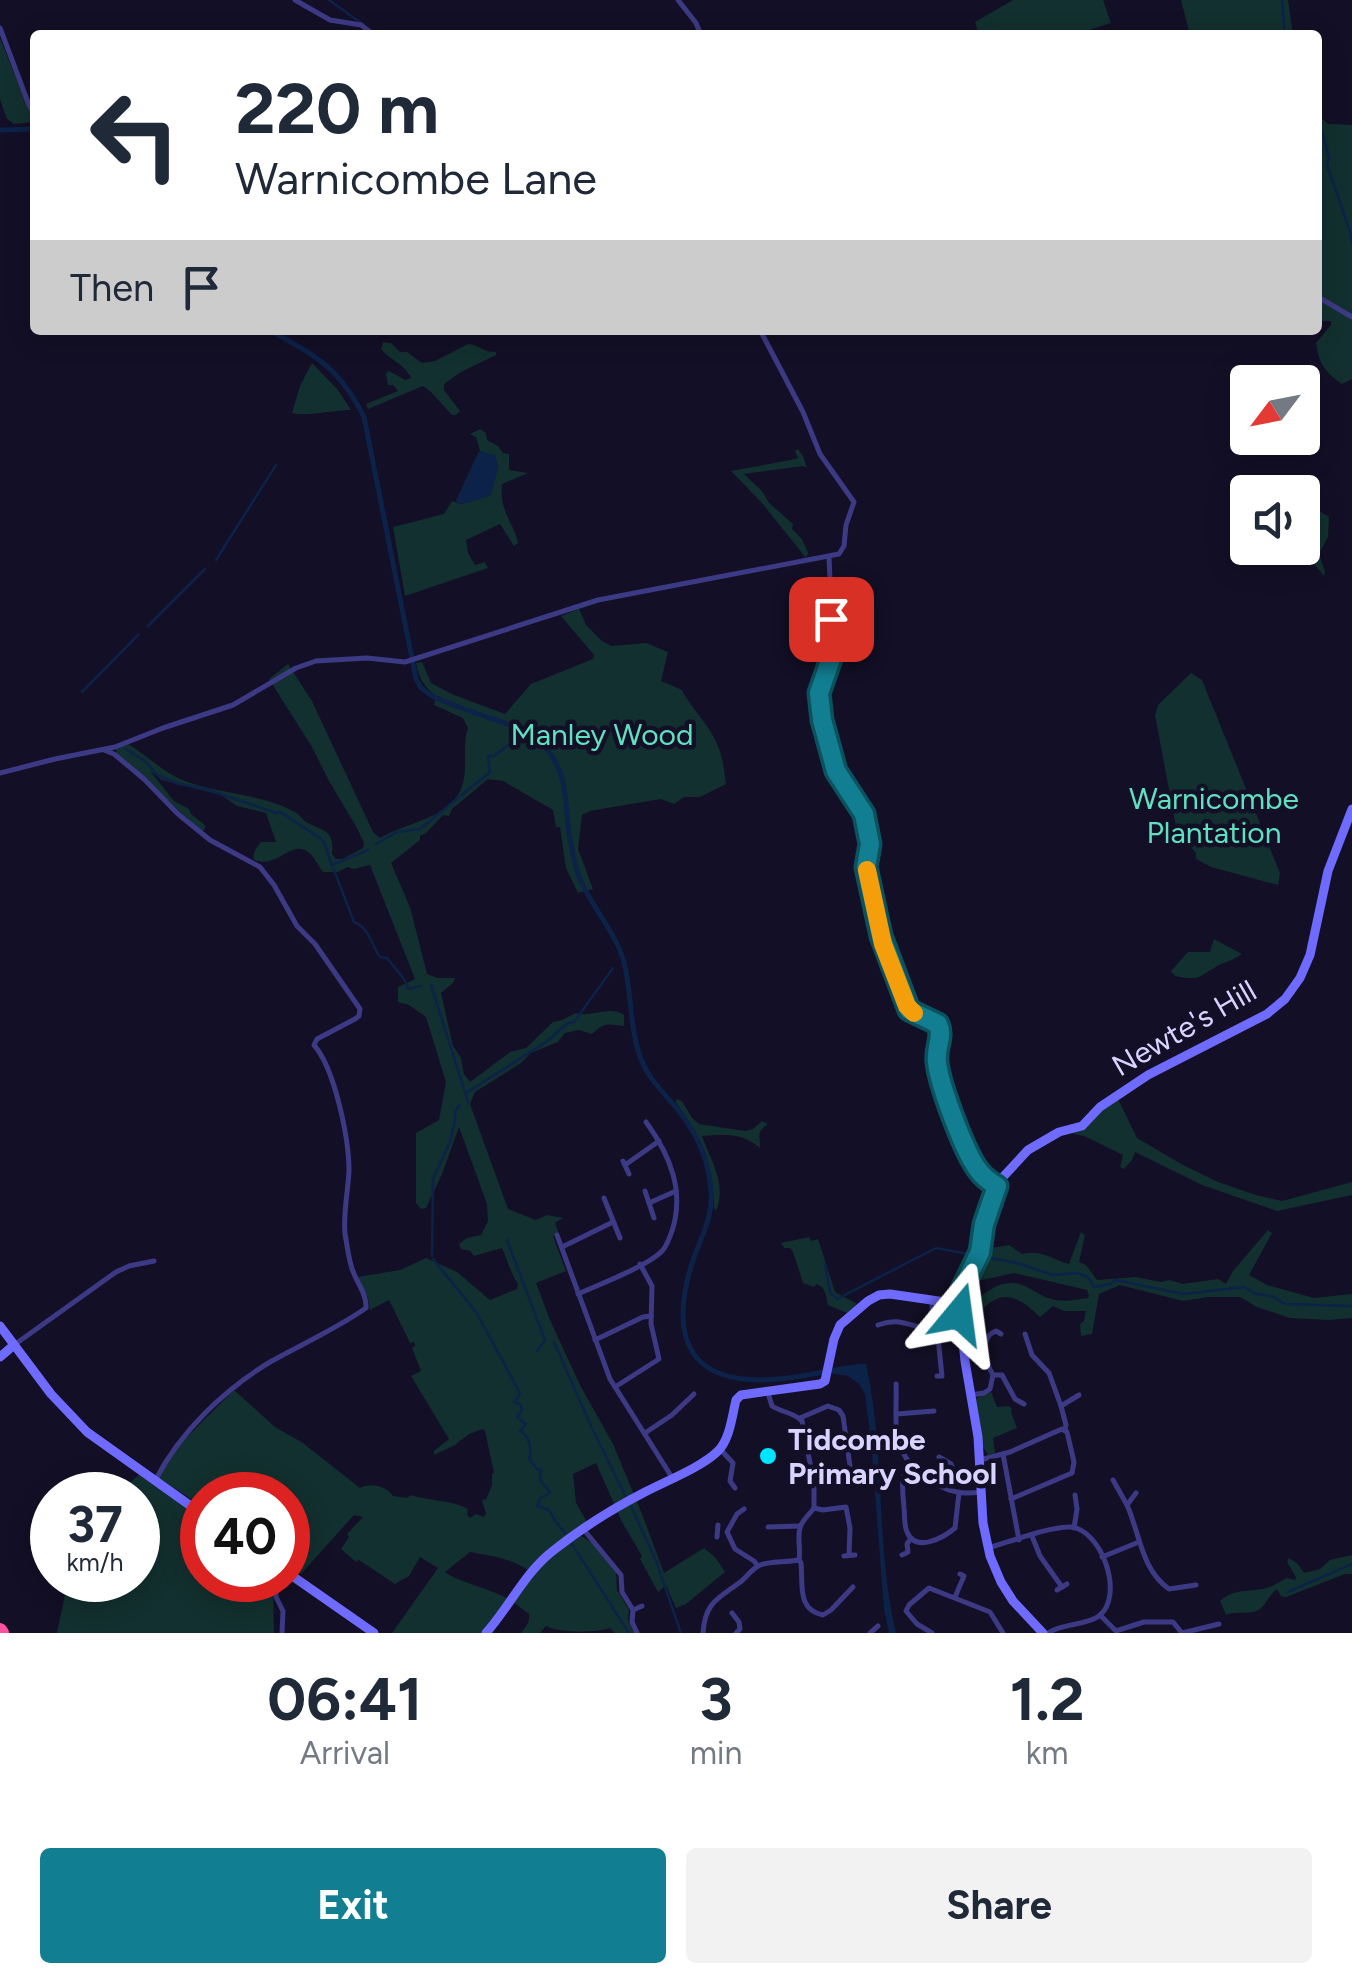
<!DOCTYPE html>
<html lang="en">
<head>
<meta charset="utf-8">
<style>
	body { margin:0; font-family:Figtree,sans-serif; background:#f2f2f3; color:#1f2937; height:100vh; display:flex; flex-direction:column; font-size:38px; white-space:nowrap }
	* { box-sizing:border-box; margin:0 }
	p { font-size:32px; color:#747a83 }
	.icon { flex:none; width:55px; height:55px; fill:none; stroke:currentColor; stroke-width:2; stroke-linecap:round; stroke-linejoin:round }
	.map { position:relative; height:1633px; overflow:hidden }
	.sheet { display:flex; flex-direction:column; background:#fff; flex:1 }
	.sheet>* { flex:none }
	.guide { position:absolute; left:30px; top:30px; width:1292px; height:305px; border-radius:10px; box-shadow:0 5px 25px #0003; background:#fff; color:#1f2937; overflow:hidden }
	.needle { width:65px; rotate:238deg }
	.tools { position:absolute; left:1230px; top:365px; display:grid; gap:20px }
	.tools a { display:grid; place-items:center; width:90px; height:90px; border-radius:10px; background:#fff; box-shadow:0 5px 25px #0003; font-size:50px }
	.speed { position:absolute; left:30px; top:1472px; display:flex; gap:20px; font-size:50px; font-weight:700; text-align:center }
	.speed>* { display:grid; place-content:center; width:130px; height:130px; border-radius:50%; background:#fff; box-shadow:0 5px 25px #0003; line-height:1 }
	.speed small { font-size:25px; font-weight:400 }
	.speed .limit { border:15px solid #d22; background:#fff; color:#111 }
	.pin { position:absolute; display:grid; place-items:center; width:85px; height:85px; color:#fff; margin:-42px; border-radius:20px; box-shadow:0 5px 15px #0006 }
	.me { position:absolute; width:110px; margin:-55px; rotate:16deg; stroke-linejoin:round; filter:drop-shadow(0 0 8px #0008) }
	.turn { display:flex; align-items:center; gap:35px; height:210px; padding:0 40px; font-size:45px }
	.turn .icon { width:130px; height:130px; stroke-width:2.5 }
	.turn b { display:block; font-size:70px; line-height:85px }
	.then { display:flex; align-items:center; height:95px; padding:0 40px; background:#0003; gap:20px; font-size:38px }
	.eta { display:flex; justify-content:space-evenly; align-items:center; height:170px; text-align:center }
	.eta b { font-size:60px; font-weight:700; line-height:70px }
	.primary-button { display:flex; gap:20px; margin-top:auto; padding:20px 40px }
	.primary-button a { flex:1; height:115px; border-radius:10px; background:#117e91; color:#fff; font-size:40px; font-weight:700; line-height:115px; text-align:center }
	.primary-button a+a { background:#f2f2f3; color:#1f2937 }
	.map>svg:first-child { display:block }
</style>
</head>
<body>
<div class="map">
<svg width="1352" height="1633" viewBox="0 0 1352 1633">
	<rect width="100%" height="100%" fill="#130f26"/>
	<g fill="#12302f">
		<polygon points="1013,0 1103,0 1111,23 1073,35 979,35 975,22"/>
		<polygon points="1181,0 1288,0 1293,35 1190,35"/>
		<polygon points="0,38 26,103 35,117 35,122 14,124 7,119 0,99"/>
		<path d="M 1318,115 L 1328,124 L 1352,125 L 1352,379 L 1342,384 C 1325,372 1319,364 1316,343 L 1331,325 L 1331,321 L 1323,321 L 1318,317 Z"/>
		<path d="M 383,342 L 391,343 L 400,352 L 407,352 L 422,363 L 435,361 L 468,344 C 478,344 484,353 496,352 L 496,355 L 461,372 L 444,384 L 444,390 L 460,411 L 456,415 L 452,415 L 431,392 L 423,386 L 368,409 L 366,404 L 398,391 L 393,385 L 388,385 L 386,373 L 389,371 L 405,380 L 411,378 C 404,363 391,361 381,349 Z"/>
		<path d="M 312,363 L 338,390 L 351,410 C 335,410 304,417 292,413 L 300,386 Z"/>
		<path d="M 480,429 L 486,433 L 487,440 L 498,446 L 503,453 L 509,454 L 509,470 L 528,473 L 502,484 C 499,511 513,521 518,543 L 514,546 L 500,524 L 466,540 L 468,553 L 475,565 L 485,562 L 488,568 L 405,596 L 393,527 L 444,514 L 452,501 L 461,504 L 490,495 L 498,467 L 495,456 L 480,451 L 476,437 L 470,434 Z"/>
		<polygon points="798,449 803,456 807,468 803,466 744,474 762,491 769,503 793,524 792,529 802,539 808,553 806,558 762,503 731,471 791,460 798,458 795,451"/>
		<polygon points="1303,511 1321,512 1329,517 1328,537 1319,554 1325,572 1324,576 1301,548"/>
		<path d="M 579,609 L 586,625 L 602,641 L 611,646 L 646,643 L 668,652 L 661,681 L 682,690 C 692,710 709,724 717,744 C 723,756 724,771 726,784 L 700,797 L 684,797 L 674,804 L 661,799 L 590,811 L 582,815 L 578,849 L 593,889 L 578,893 L 566,868 L 560,827 L 556,827 L 553,810 L 503,781 L 488,779 L 452,809 L 449,816 L 443,815 L 426,833 L 420,836 L 420,840 L 391,863 L 410,907 L 427,974 L 438,978 L 455,978 L 453,983 L 441,993 L 453,1046 L 461,1058 L 464,1074 L 470,1082 L 510,1052 L 526,1048 L 553,1022 L 562,1020 L 576,1013 C 592,1018 609,1005 624,1015 L 624,1026 C 608,1024 605,1022 592,1034 L 579,1030 L 565,1033 L 558,1042 L 531,1053 L 521,1063 L 475,1092 L 470,1104 L 508,1209 L 536,1220 L 547,1215 L 563,1218 L 555,1223 L 559,1234 L 553,1236 L 566,1271 L 536,1283 L 550,1320 L 580,1385 L 613,1444 L 642,1514 L 664,1573 L 704,1548 L 715,1557 L 725,1572 L 686,1604 L 676,1608 L 666,1585 L 658,1592 L 640,1559 L 642,1556 L 622,1522 L 596,1463 L 573,1474 L 576,1503 L 587,1522 L 547,1550 L 529,1571 C 511,1558 491,1556 470,1552 L 445,1572 C 460,1583 490,1588 510,1600 L 484,1633 L 392,1633 L 438,1568 L 420,1557 L 409,1576 L 395,1584 L 359,1560 L 356,1562 L 341,1549 L 349,1537 L 347,1534 L 363,1517 L 354,1515 L 301,1574 L 288,1565 L 288,1495 L 202,1495 L 202,1506 L 159,1478 L 174,1450 L 234,1390 L 275,1427 L 303,1443 L 360,1488 C 370,1482 387,1486 393,1496 L 407,1498 L 411,1495 C 429,1501 452,1500 468,1509 L 467,1514 L 470,1518 L 476,1514 L 484,1517 L 486,1514 L 482,1500 L 486,1499 L 492,1485 L 492,1474 L 494,1473 L 485,1431 L 483,1429 L 469,1434 L 455,1445 L 434,1455 L 434,1451 L 449,1439 L 411,1376 L 421,1371 L 412,1348 L 415,1346 L 414,1342 L 410,1343 L 389,1300 L 370,1310 L 368,1298 L 358,1277 L 400,1270 L 426,1258 L 457,1272 L 490,1300 L 517,1289 L 518,1284 C 510,1272 508,1261 502,1248 L 474,1256 L 470,1251 L 461,1249 L 459,1244 L 467,1238 L 481,1235 L 488,1221 L 487,1204 L 459,1127 L 442,1174 L 426,1208 L 421,1209 L 416,1203 L 416,1133 L 439,1120 L 446,1082 L 426,1017 L 409,1005 L 398,1002 L 398,987 L 415,979 L 370,865 L 354,869 L 347,867 L 338,872 L 323,872 C 318,866 315,857 308,852 C 291,839 278,869 254,860 C 252,853 257,847 261,842 L 276,842 L 266,813 L 237,806 L 221,795 L 162,780 L 150,771 L 174,801 L 189,809 L 191,814 L 206,826 L 203,831 L 200,830 L 117,754 L 116,749 L 128,744 C 146,755 161,770 180,779 C 214,794 261,793 295,812 C 299,814 302,819 306,822 C 323,831 335,830 332,854 L 336,859 L 342,859 L 363,848 L 364,843 L 357,828 L 329,781 L 312,747 L 269,679 L 288,664 L 312,701 L 373,832 L 380,838 C 407,822 454,818 463,783 C 468,763 462,746 468,728 L 463,718 L 434,705 L 436,696 C 423,686 419,678 416,663 L 422,662 L 431,683 L 454,695 L 505,714 L 531,684 L 593,659 L 594,655 L 561,616 Z"/>
		<polygon points="1191,673 1202,680 1280,873 1278,885 1211,867 1196,859 1196,853 1177,832 1155,715 1158,705"/>
		<path d="M 1214,939 L 1242,954 C 1234,960 1225,962 1217,966 C 1197,978 1200,981 1175,976 L 1171,971 L 1188,952 L 1210,952 Z"/>
		<path d="M 676,1099 L 682,1101 L 692,1118 L 699,1124 L 745,1131 L 753,1129 L 762,1121 L 768,1124 C 756,1132 760,1135 760,1148 C 740,1132 727,1135 702,1136 C 711,1161 727,1184 716,1211 L 714,1208 C 714,1168 700,1134 676,1103 Z"/>
		<polygon points="1118,1099 1137,1138 1183,1165 1218,1182 1256,1195 1282,1201 1352,1182 1352,1195 1277,1211 1202,1185 1135,1152 1132,1160 1124,1169 1120,1167 1123,1155 1084,1136 1070,1133 1087,1127 1103,1110"/>
		<path d="M 1268,1230 L 1272,1233 L 1249,1275 L 1267,1285 L 1314,1298 L 1352,1294 L 1352,1318 L 1329,1320 L 1290,1318 L 1257,1307 L 1240,1297 L 1208,1297 L 1183,1301 L 1120,1285 L 1099,1294 L 1092,1334 L 1081,1336 L 1080,1324 L 1084,1321 L 1086,1311 L 1064,1311 L 1053,1306 L 1040,1317 C 1007,1284 991,1294 966,1330 L 961,1309 C 978,1302 991,1283 1011,1283 C 1024,1282 1036,1294 1048,1298 C 1061,1303 1074,1300 1088,1298 L 1089,1296 L 1087,1290 L 1014,1273 L 978,1281 L 971,1277 L 985,1249 L 1009,1245 L 1022,1254 C 1041,1249 1052,1259 1069,1264 L 1081,1232 L 1085,1235 L 1079,1262 L 1086,1265 L 1097,1280 L 1135,1277 L 1161,1282 L 1169,1280 L 1183,1284 L 1218,1279 L 1226,1284 L 1233,1271 Z"/>
		<path d="M 809,1237 L 811,1241 L 818,1239 L 835,1292 L 857,1304 L 847,1313 L 828,1305 C 826,1296 826,1288 817,1284 L 814,1287 L 803,1283 L 793,1252 L 790,1248 L 784,1248 L 781,1243 Z"/>
		<polygon points="991,1392 997,1407 1009,1406 1012,1409 1011,1412 1017,1428 993,1438 995,1453 988,1455 983,1447 975,1401 978,1397"/>
		<polygon points="139,1475 202,1518 202,1580 273,1580 274,1633 57,1633 68,1580 138,1580 138,1495 95,1495 100,1480 119,1491"/>
		<path d="M 581,1536 L 596,1545 L 616,1571 L 617,1590 L 629,1610 L 628,1620 L 634,1633 L 615,1633 L 610,1628 C 597,1633 559,1633 546,1626 L 540,1633 L 521,1633 C 526,1626 530,1623 529,1614 L 513,1602 C 527,1578 554,1544 581,1536 Z"/>
		<path d="M 1352,1555 L 1352,1574 L 1345,1574 L 1286,1597 L 1281,1596 L 1277,1589 C 1269,1595 1267,1603 1260,1609 C 1250,1616 1237,1610 1226,1615 L 1220,1601 C 1235,1587 1252,1593 1270,1587 C 1272,1586 1284,1580 1286,1578 L 1295,1580 L 1296,1577 L 1287,1562 L 1289,1558 L 1298,1564 L 1304,1573 L 1320,1569 L 1330,1560 Z"/>
	</g>
	<g fill="#0c2248">
		<polygon points="479,451 495,455 498,467 491,495 472,502 458,504 456,500"/>
		<path d="M 858,1364 L 866,1364 C 886,1453 875,1545 896,1633 L 889,1633 L 884,1609 L 871,1441 L 865,1394 L 859,1384 L 848,1376 L 830,1373 L 831,1368 Z"/>
	</g>
	<g fill="none" stroke-linecap="round" stroke-linejoin="round">
		<g stroke="#0c2248" stroke-width="2.5">
			<polyline points="329,0 364,25"/>
			<polyline points="1282,0 1285,35"/>
			<polyline points="1318,130 1322,131 1329,158 1327,165 1350,231 1352,244"/>
			<polyline points="216,560 276,465"/>
			<polyline points="148,626 205,569"/>
			<polyline points="82,692 139,634"/>
			<polyline points="126,749 146,762 157,775 179,784 206,789 276,813 280,812 320,838 324,842 332,866"/>
			<polyline points="376,844 397,832 420,829 490,772 488,756 494,756 515,740"/>
			<polyline points="332,865 368,850"/>
			<path d="M 334,870 L 354,922 C 370,928 371,945 380,957 L 387,958 L 404,979 L 409,989 L 421,986"/>
			<polyline points="431,985 468,1102"/>
			<polyline points="466,1093 546,1042 568,1023 574,1022 613,968"/>
			<polyline points="507,1240 545,1340 537,1351"/>
			<polyline points="432,1256 433,1179 450,1142 455,1121 455,1111 460,1105"/>
			<polyline points="985,1257 1017,1263 1053,1275 1078,1273 1088,1277 1094,1287 1111,1284 1115,1280 1184,1294 1244,1287 1254,1293 1273,1297 1285,1304 1352,1306"/>
			<path d="M 433,1259 L 476,1312 L 519,1391 L 520,1394 L 514,1402 L 521,1405 L 522,1410 L 517,1417 L 526,1424 L 520,1431 C 530,1436 532,1450 529,1459 L 537,1469 L 541,1470 L 540,1480 L 550,1492 L 540,1499 L 537,1506 L 549,1510 L 554,1519 L 568,1537"/>
			<polyline points="825,1264 830,1292 837,1299 936,1248 974,1255"/>
			<polyline points="554,1342 591,1426 627,1499"/>
			<polyline points="631,1506 656,1561 681,1633"/>
			<polyline points="572,1544 629,1633"/>
			<polyline points="1288,1592 1352,1564"/>
		</g>
		<g stroke="#0c2248" stroke-width="5">
			<polyline points="0,130 35,129"/>
			<path d="M 269,330 C 316,356 339,367 364,417 L 416,679 L 421,688 L 432,696 C 444,701 455,706 467,710 C 498,722 533,727 552,756 C 570,783 564,814 571,844 C 573,856 576,870 581,881 C 593,909 615,931 624,962 C 632,993 629,1028 641,1059 C 649,1081 667,1095 681,1114 C 698,1136 709,1163 711,1190 C 714,1220 697,1243 690,1270 C 682,1298 677,1334 697,1358 C 725,1391 791,1379 828,1371"/>
		</g>
		<g stroke="#3d3a85" stroke-width="5">
			<polyline points="295,0 330,20 361,25 374,35"/>
			<polyline points="678,0 696,23 701,35"/>
			<polyline points="0,28 29,105 35,115"/>
			<polyline points="1318,297 1352,317"/>
			<path d="M 829,557 L 833,648 L 832,658 L 819,693 L 822,720 L 837,771 L 864,814 L 870,844 L 866,867 L 881,936 L 909,1009 L 938,1024 C 944,1037 935,1047 937,1061 C 939,1085 962,1144 975,1165 C 980,1174 988,1180 997,1186"/>
			<path d="M 104,750 L 114,754 L 144,779 L 178,814 L 210,840 L 260,867 L 274,885 L 297,926 L 315,944 L 360,1009 L 359,1016 L 355,1019 L 317,1039 L 314,1045 C 335,1069 349,1139 349,1171 C 348,1192 343,1213 345,1234 C 347,1244 348,1255 351,1265 C 354,1280 367,1292 366,1308 C 336,1329 302,1344 270,1362 C 224,1390 181,1431 156,1479"/>
			<polyline points="0,773 55,759 115,747 163,728 233,705 296,668 316,661 367,658 405,662 598,600 839,554 844,546 846,525 854,502 820,454 803,412 760,330"/>
			<polyline points="623,1161 629,1174"/>
			<polyline points="625,1165 659,1141"/>
			<polyline points="645,1191 654,1218"/>
			<polyline points="604,1198 620,1238"/>
			<polyline points="649,1203 676,1191"/>
			<polyline points="557,1235 610,1379 673,1479"/>
			<polyline points="562,1247 613,1222"/>
			<path d="M 578,1294 C 598,1285 647,1266 661,1252 C 667,1247 669,1238 672,1231 C 685,1191 670,1155 646,1122"/>
			<polyline points="932,1301 932,1311 937,1328 942,1376 937,1376"/>
			<path d="M 878,1325 C 903,1315 913,1331 937,1328"/>
			<polyline points="1025,1334 1032,1355 1049,1373 1061,1406"/>
			<polyline points="595,1340 643,1317 651,1316"/>
			<polyline points="14,1345 116,1272 129,1266 154,1261"/>
			<polyline points="993,1375 1002,1375 1015,1399 1024,1404"/>
			<path d="M 896,1384 C 897,1402 894,1424 898,1441 C 905,1466 933,1487 957,1492 C 965,1494 974,1493 981,1492"/>
			<polyline points="615,1387 659,1359 651,1324 652,1286 640,1264"/>
			<path d="M 768,1393 L 772,1406 C 781,1412 795,1413 802,1421 L 814,1484 L 814,1508"/>
			<path d="M 971,1395 L 984,1393 L 990,1389 L 993,1375 C 985,1362 979,1337 996,1331 L 1001,1334"/>
			<polyline points="897,1414 934,1411"/>
			<polyline points="800,1418 828,1406 839,1410 843,1416 850,1466"/>
			<polyline points="1065,1430 1066,1425 1061,1406 1079,1395"/>
			<polyline points="645,1433 672,1415 694,1394"/>
			<polyline points="720,1449 733,1463 730,1481 735,1488"/>
			<polyline points="1003,1454 1019,1540"/>
			<polyline points="939,1457 951,1464 953,1469 950,1490"/>
			<polyline points="980,1460 1010,1452 1062,1429 1067,1432 1074,1462 1072,1473 1011,1499"/>
			<path d="M 911,1463 C 899,1476 903,1492 904,1508 C 905,1516 904,1526 907,1532 C 916,1553 943,1538 955,1528 L 959,1493"/>
			<polyline points="1113,1480 1127,1505"/>
			<path d="M 1136,1493 L 1127,1505 C 1140,1534 1141,1569 1169,1589 L 1196,1585"/>
			<polyline points="744,1509 737,1514 727,1532 735,1549 754,1561 758,1566"/>
			<polyline points="768,1527 800,1526"/>
			<polyline points="1074,1528 1077,1509 1075,1495"/>
			<polyline points="584,1530 621,1575 622,1592 633,1610 632,1622 637,1633"/>
			<polyline points="1032,1536 1040,1556 1062,1587"/>
			<polyline points="717,1537 718,1525"/>
			<path d="M 988,1548 C 1009,1542 1051,1526 1071,1527 C 1102,1530 1125,1596 1099,1616 C 1085,1626 1063,1623 1048,1633"/>
			<path d="M 849,1555 L 850,1528 L 846,1507 L 823,1510 L 814,1508 C 810,1514 802,1520 800,1528 C 797,1538 801,1550 799,1560 L 801,1563 C 803,1585 797,1610 823,1615 L 831,1610 L 853,1587"/>
			<polyline points="902,1555 908,1552 907,1544 911,1538"/>
			<polyline points="844,1556 855,1555"/>
			<polyline points="1102,1557 1139,1542"/>
			<polyline points="276,1580 276,1597 283,1611 282,1633"/>
			<polyline points="1057,1590 1067,1584"/>
			<polyline points="955,1597 964,1576 960,1574"/>
			<polyline points="633,1610 642,1606"/>
			<polyline points="732,1613 739,1622 740,1629 736,1633"/>
			<polyline points="1100,1615 1116,1631 1144,1622 1173,1622 1182,1633 1219,1624"/>
			<path d="M 703,1633 C 705,1603 717,1599 739,1583 C 746,1578 751,1570 758,1566 C 769,1560 786,1563 798,1560"/>
			<polyline points="870,1633 878,1626"/>
			<polyline points="932,1633 917,1624 906,1611 909,1605 929,1588 990,1612 1003,1633"/>
		</g>
		<g stroke="#6f6bff" stroke-width="9">
			<polyline points="0,1326 51,1394 87,1432 202,1514"/>
			<polyline points="0,1357 14,1345"/>
			<polyline points="288,1573 374,1633"/>
			<path d="M 486,1633 C 510,1606 525,1572 554,1550 C 583,1527 612,1509 645,1492 C 666,1481 702,1467 718,1451 C 730,1439 732,1416 736,1400 L 741,1395 L 820,1384 L 825,1381 L 834,1339 L 840,1325 L 868,1301 L 879,1295 L 890,1294 L 959,1304"/>
			<polyline points="1043,1633 1013,1601 1001,1582 990,1556 983,1523 978,1437 965,1361 959,1304 963,1285 980,1252 984,1224 991,1200 1003,1177 1028,1150 1059,1132 1082,1126 1100,1107 1148,1075 1267,1014 1285,999 1300,978 1310,955 1328,871 1352,809"/>
		</g>
		<polyline stroke="#ff4fa3" stroke-width="14" points="0,1630 2,1633"/>
	</g>
	<g fill="none" stroke-linecap="round" stroke-linejoin="round">
		<defs>
			<path id="route" d="M 831,619 L 833,653 L 819,693 L 822,720 L 836,771 L 864,814 L 870,844 L 866,867 L 881,936 L 909,1010 L 938,1024 C 944,1037 935,1047 937,1062 C 939,1084 965,1154 979,1171 C 984,1178 990,1182 997,1186 L 984,1224 L 980,1252 L 961,1291 L 959,1314"/>
		</defs>
		<use href="#route" stroke="#0b525e" stroke-width="25"/>
		<use href="#route" stroke="#117e91" stroke-width="18"/>
		<polyline stroke="#f59e0b" stroke-width="18" points="867,870 883,944 907,1006 914,1013"/>
	</g>
	<circle fill="#00e5ff" stroke="#130f26" stroke-width="4" cx="768" cy="1456" r="10"/>
	<g text-anchor="middle" dominant-baseline="central" stroke-width="9" stroke-linejoin="round" paint-order="stroke">
		<g font-size="30" fill="#5fe0c0" stroke="#130f26">
			<text x="602" y="734">Manley Wood</text>
			<text x="1214" y="798">Warnicombe<tspan x="1214" dy="34">Plantation</tspan></text>
		</g>
		<g font-size="30" fill="#d9d4ff" stroke="#130f26">
			<text transform="translate(1184 1028) rotate(-30)">Newte's Hill</text>
		</g>
		<g font-size="30" font-weight="bold" fill="#d9d4ff" stroke="#130f26" text-anchor="start">
			<text x="788" y="1439">Tidcombe<tspan x="788" dy="34">Primary School</tspan></text>
		</g>
	</g>
</svg>
<div class="tools">
<a><svg class="needle" viewBox="-14 -14 28 28"><path d="M0-13l5 13h-10z" fill="#e53935"/><path d="M0 13l5-13h-10z" fill="#747a83"/></svg></a>
<a><svg class="icon" aria-label="sound" viewBox="0 0 24 24"><path d="M4 9h4l5-4v14l-5-4H4zM17 9q2 3 0 6"/></svg></a>
</div>
<div class="speed"><div>37<small>km/h</small></div><div class="limit">40</div></div>
<div class="pin" style="left:831px;top:619px;background:#d93025"><svg class="icon" aria-label="arrive" viewBox="0 0 24 24"><path d="M6 21V4h12l-3 4 3 4H6"/></svg></div>
<svg class="me" style="left:959px;top:1314px" viewBox="-20 -20 40 40"><path d="M0-17L14 15 0 8-14 15z" fill="#117e91" stroke="#fff" stroke-width="4"/></svg>
<div class="guide">
<div class="turn"><svg class="icon" aria-label="left" viewBox="0 0 24 24"><path d="M17 20v-9H6M10 6l-5 5 5 5"/></svg><div><b>220 m</b>Warnicombe Lane</div></div>
<div class="then">Then<svg class="icon" aria-label="arrive" viewBox="0 0 24 24"><path d="M6 21V4h12l-3 4 3 4H6"/></svg></div>
</div>
</div>
<section class="sheet">
<div class="eta">
<div><b>06:41</b><p>Arrival</p></div>
<div><b>3</b><p>min</p></div>
<div><b>1.2</b><p>km</p></div>
</div>
<div class="primary-button"><a>Exit</a><a>Share</a></div>
</section>
</body>
</html>
